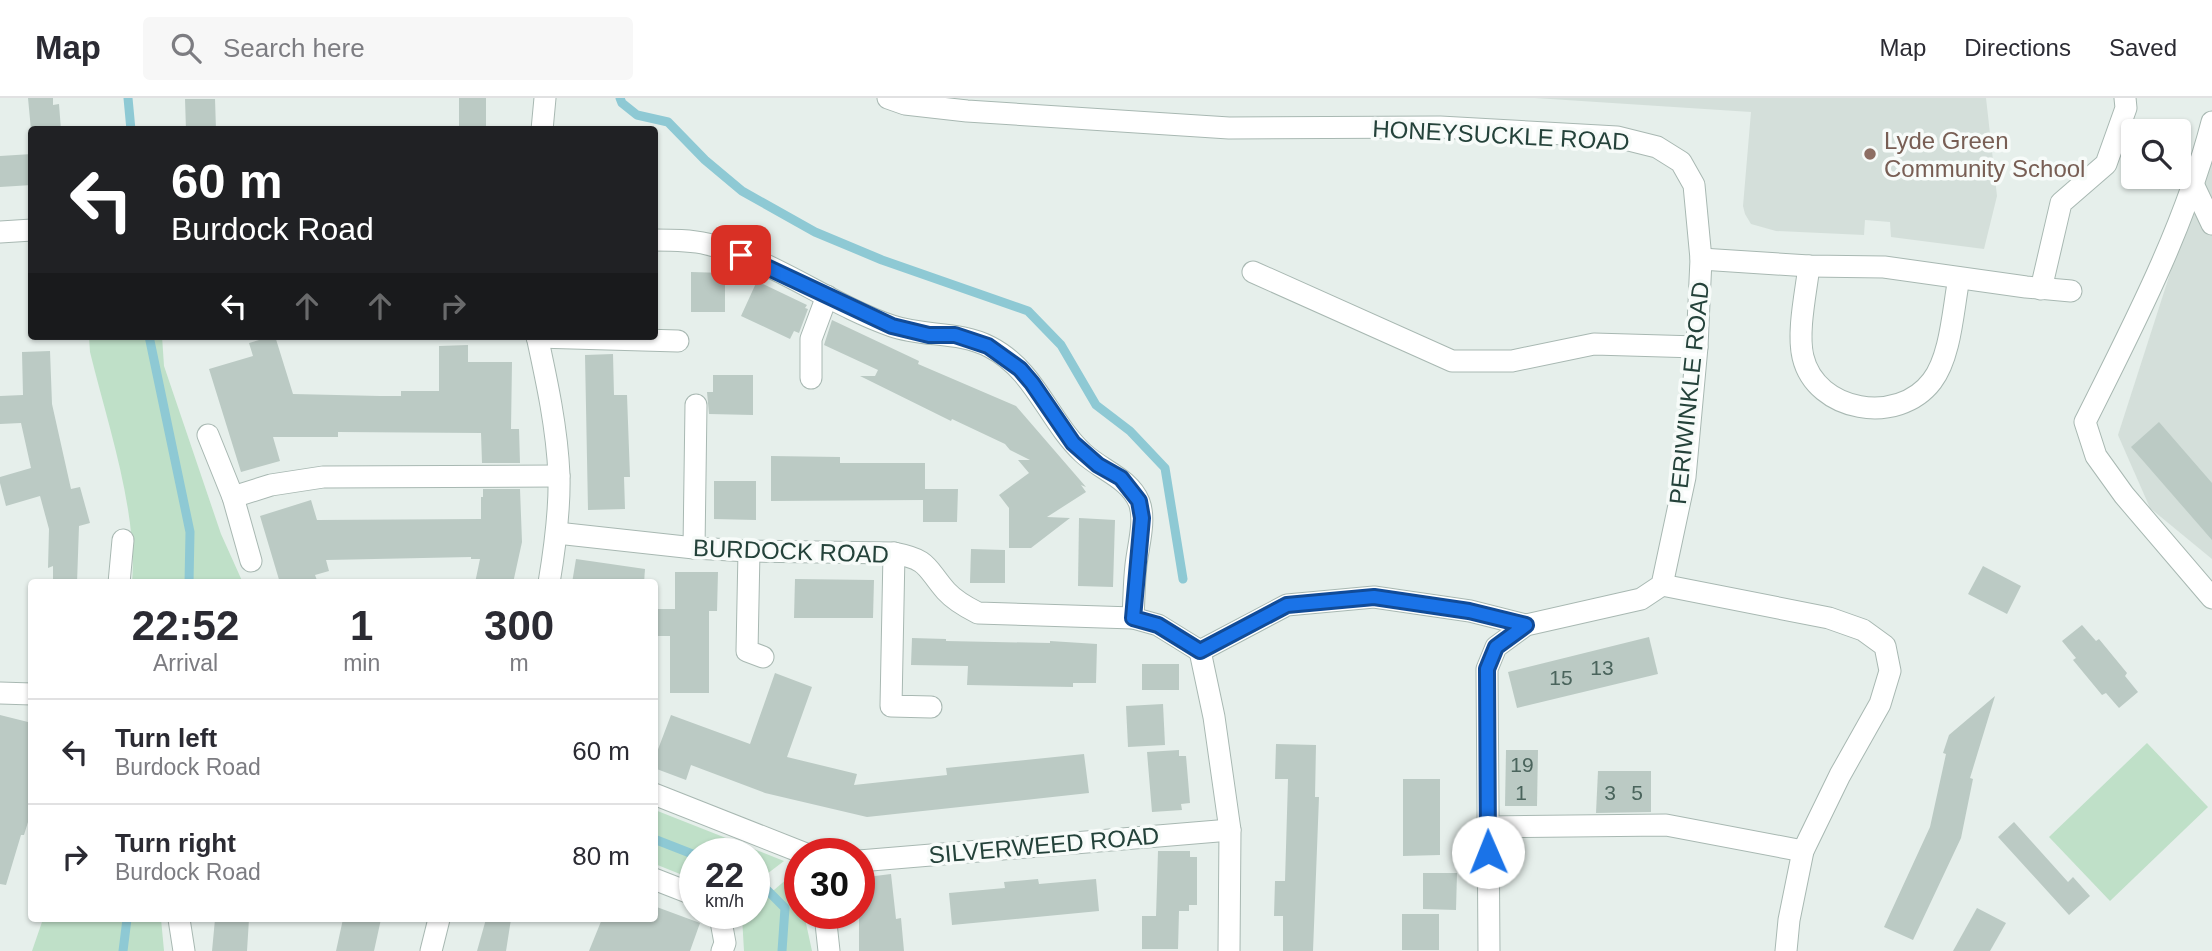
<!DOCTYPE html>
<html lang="en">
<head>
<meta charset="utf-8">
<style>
	body { margin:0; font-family:Arial,sans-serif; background:#f7f7f7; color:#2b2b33; height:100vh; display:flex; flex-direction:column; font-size:26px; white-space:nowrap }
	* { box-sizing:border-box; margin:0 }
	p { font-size:23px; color:#7c7c81 }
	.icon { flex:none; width:38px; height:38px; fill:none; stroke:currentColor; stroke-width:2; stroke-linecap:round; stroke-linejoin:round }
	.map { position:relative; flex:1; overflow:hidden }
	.drawer { position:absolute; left:28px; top:481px; width:630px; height:343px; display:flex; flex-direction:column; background:#fff; border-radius:7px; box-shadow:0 2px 5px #0004 }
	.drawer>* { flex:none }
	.banner { position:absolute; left:28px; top:28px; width:630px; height:214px; border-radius:7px; box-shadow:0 2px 5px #0004; background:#202124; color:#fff; overflow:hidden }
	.buttons { position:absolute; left:2121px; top:21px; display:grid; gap:14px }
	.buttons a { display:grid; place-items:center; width:70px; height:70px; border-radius:7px; background:#fff; box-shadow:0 2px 5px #0004; font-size:35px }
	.speed { position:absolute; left:679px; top:740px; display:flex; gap:14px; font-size:35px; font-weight:700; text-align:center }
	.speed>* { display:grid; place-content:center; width:91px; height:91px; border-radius:50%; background:#fff; box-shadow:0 2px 5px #0004; line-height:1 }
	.speed small { font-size:18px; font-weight:400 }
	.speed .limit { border:10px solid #d22; background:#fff; color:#111 }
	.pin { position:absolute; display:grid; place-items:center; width:60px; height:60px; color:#fff; margin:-30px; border-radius:14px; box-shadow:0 4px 10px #0006 }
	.me { position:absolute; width:77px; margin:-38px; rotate:359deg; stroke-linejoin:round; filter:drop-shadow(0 0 5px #0008) }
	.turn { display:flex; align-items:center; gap:24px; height:147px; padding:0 28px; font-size:32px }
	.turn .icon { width:91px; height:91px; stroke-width:2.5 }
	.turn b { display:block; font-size:49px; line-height:60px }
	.lanes { display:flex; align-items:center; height:66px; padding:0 28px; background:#0003; justify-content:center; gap:35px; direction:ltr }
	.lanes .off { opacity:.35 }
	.eta { display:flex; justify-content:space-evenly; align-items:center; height:119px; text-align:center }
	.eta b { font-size:42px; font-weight:700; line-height:49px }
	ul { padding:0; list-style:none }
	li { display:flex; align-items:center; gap:21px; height:105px; padding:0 28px; border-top:2px solid #e1e1e2 }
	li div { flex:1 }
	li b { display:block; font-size:26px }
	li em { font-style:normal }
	header { display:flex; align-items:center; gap:42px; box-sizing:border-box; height:98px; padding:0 35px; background:#fff; border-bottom:2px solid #e1e1e2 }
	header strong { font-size:33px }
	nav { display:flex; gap:38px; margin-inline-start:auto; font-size:24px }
	.search { width:490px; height:63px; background:#f7f7f7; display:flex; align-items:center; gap:18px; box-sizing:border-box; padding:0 24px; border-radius:7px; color:#7c7c81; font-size:26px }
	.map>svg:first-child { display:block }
</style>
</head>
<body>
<header>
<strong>Map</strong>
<div class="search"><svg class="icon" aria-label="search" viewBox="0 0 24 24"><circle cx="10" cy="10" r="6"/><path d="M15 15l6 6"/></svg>Search here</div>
<nav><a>Map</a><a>Directions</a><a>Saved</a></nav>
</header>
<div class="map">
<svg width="2212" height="853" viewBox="0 0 2212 853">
	<rect width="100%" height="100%" fill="#e6efeb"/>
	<g fill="#d4dfda">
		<polygon points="1535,0 1986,0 1997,98 1984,151 1891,139 1890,124 1865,122 1864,137 1776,133 1751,126 1745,116 1743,108 1751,14"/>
		<polygon points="2212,45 2212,461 2150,410 2118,337"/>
	</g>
	<g fill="#bfe0c8">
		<path d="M 89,238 L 162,238 L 164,268 L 221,436 L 243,485 L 132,485 C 138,413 107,324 90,254 Z"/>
		<polygon points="2147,645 2208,709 2110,803 2049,739"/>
		<polygon points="654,712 655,712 784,763 754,786 754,756 695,756 695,782 655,766"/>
		<polygon points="799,779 800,816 804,816 812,853 744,853 742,819 746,816 754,816 754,809 788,780"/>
		<polygon points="43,821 161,821 164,853 32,853"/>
	</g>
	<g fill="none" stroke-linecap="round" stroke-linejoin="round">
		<g stroke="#8ec9d4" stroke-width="9">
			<polyline points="128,0 131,32"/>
			<polyline points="620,0 622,5 637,17 668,24 705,62 742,93 815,134 882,162 1028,213 1061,247 1096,307 1130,333 1165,370 1183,481"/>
			<polyline points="149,238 190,434 189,485"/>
			<polyline points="654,741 695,757"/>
			<polyline points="754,782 759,784 785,810 782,853"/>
			<polyline points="123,853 127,821"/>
		</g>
	</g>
	<g fill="#bbcac4">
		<polygon points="28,0 53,0 53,7 59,6 61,32 31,32"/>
		<rect x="459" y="0" width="27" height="32"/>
		<polygon points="185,1 215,1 216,32 186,32"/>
		<polygon points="32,56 32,87 0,89 0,58"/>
		<polygon points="691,174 725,175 725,214 691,214"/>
		<polygon points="757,183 807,207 805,210 808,211 799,235 794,233 790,241 741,218"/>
		<polygon points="832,222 919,263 918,266 1016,308 1086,389 1081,387 1086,394 1047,419 1070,420 1031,450 1009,450 1009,410 999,397 1029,375 1018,362 1030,362 1010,352 1005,346 952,321 951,323 860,278 875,278 878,272 824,247"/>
		<polygon points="273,238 275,238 293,296 380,298 401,298 401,293 439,293 439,248 468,247 468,264 512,264 511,331 519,331 520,365 482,365 481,335 338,334 338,339 273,339 280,363 241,374 209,271 253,258 249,245"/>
		<polygon points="50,253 52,306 71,391 80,389 90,425 79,428 77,485 53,485 53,468 48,470 49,431 40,398 6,408 0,385 0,379 31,370 21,325 0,326 0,298 23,297 22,254"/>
		<polygon points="613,256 614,297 627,297 630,379 624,379 625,411 588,412 585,257"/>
		<polygon points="713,277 753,277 753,317 709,316 707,294 713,294"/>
		<polygon points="2159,324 2212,385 2212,442 2131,349"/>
		<polygon points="771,358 840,359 840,365 925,365 925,391 958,391 957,424 923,424 923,402 771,403"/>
		<polygon points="714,383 756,383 756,422 714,421"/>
		<polygon points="483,391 520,391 522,444 513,485 475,485 480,461 471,461 471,459 326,462 329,473 315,477 318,485 280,485 260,418 311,402 317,422 481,421 481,399 483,399"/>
		<polygon points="1079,420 1115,422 1113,489 1078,488"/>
		<polygon points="971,451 1005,452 1005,485 970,485"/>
		<polygon points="576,461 645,471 644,485 572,485"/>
		<polygon points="1983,468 2021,488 2007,516 1968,496"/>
		<polygon points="675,474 718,474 717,513 709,513 709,595 670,595 670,538 657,538 657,511 675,511"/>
		<polygon points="795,481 874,482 873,520 794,520"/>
		<polygon points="2082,527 2096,543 2099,541 2127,575 2125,578 2138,594 2119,610 2106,595 2102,597 2073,562 2076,560 2062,543"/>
		<polygon points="1649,539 1658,576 1517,610 1508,574"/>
		<polygon points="912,540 946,541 946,543 1050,545 1050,543 1097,546 1096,585 1073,585 1073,589 967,587 968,568 911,567"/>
		<rect x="1142" y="566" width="37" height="26"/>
		<polygon points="775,575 812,589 787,659 857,676 854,687 947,677 946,670 1084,656 1089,695 867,719 765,695 691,667 686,682 654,670 654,662 671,617 750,646"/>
		<polygon points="1995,598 1970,680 1973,681 1961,740 1913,842 1884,829 1930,729 1946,656 1943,655 1949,637"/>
		<polygon points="1163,606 1165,647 1128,649 1126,608"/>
		<polygon points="0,617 32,625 32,711 24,737 21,737 6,787 0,786"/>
		<polygon points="1276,646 1316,647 1315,699 1319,699 1313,853 1283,853 1283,818 1274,818 1275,783 1285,783 1288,681 1275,681"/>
		<polygon points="1179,652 1179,658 1186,658 1190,705 1181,706 1182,712 1152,714 1147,654"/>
		<polygon points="1506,652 1538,652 1537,708 1505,708"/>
		<polygon points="1598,673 1651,673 1651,714 1596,715"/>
		<polygon points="1403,681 1440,681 1440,757 1403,758"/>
		<polygon points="2014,724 2068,784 2073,779 2090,798 2069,817 1998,739"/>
		<polygon points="1158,753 1190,753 1190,759 1197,759 1197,807 1189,807 1189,813 1179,813 1178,851 1142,851 1142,818 1156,818"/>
		<polygon points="1423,775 1457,775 1456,812 1423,811"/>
		<polygon points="891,776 896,821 901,820 904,853 859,853 859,780"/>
		<polygon points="1038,781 1039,786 1096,781 1099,813 952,827 949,795 1005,790 1004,784"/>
		<polygon points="654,808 700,825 690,853 589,853 602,821 654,821"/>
		<polygon points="1977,810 2006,825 1990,853 1953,853"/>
		<rect x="1402" y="816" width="37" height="36"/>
		<polygon points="215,821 249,821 247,853 212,853"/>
		<polygon points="343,821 381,821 374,853 336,853"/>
		<polygon points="486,821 511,821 506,853 477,853"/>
	</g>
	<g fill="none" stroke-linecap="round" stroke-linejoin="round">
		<defs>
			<g id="minor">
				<polyline points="888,0 905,6 967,13 1229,30 1440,29 1617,39 1657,49 1681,64 1694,87 1701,161 1697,249 1685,379 1662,487 1641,501 1526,527 1496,549 1487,571 1489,853"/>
				<path d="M 2212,24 C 2185,129 2133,228 2085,324 L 2096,358 L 2124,397 L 2212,500"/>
				<polyline points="542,32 545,0"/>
				<polyline points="2193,86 2212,126"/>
				<polyline points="0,134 32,132"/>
				<path d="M 654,142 C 672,142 691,142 707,146 C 773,161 828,206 892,228 C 924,239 959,233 990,249 C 1035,272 1048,322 1083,355 C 1101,372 1129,380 1139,404 C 1146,422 1138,448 1136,467 C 1134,484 1134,502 1133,520"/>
				<polyline points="1701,161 1809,168 1884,169 2026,189 2071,193"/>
				<path d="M 1809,168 C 1806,194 1797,234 1803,259 C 1816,314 1898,328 1932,283 C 1951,258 1953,211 1959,180"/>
				<polyline points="1253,174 1452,263 1512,263 1594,246 1697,249"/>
				<polyline points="2041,191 2061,105 2106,66 2126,10 2125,0"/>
				<path d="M 537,238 C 547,284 557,330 559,377 C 560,413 555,449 549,485"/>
				<polyline points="537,239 678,243"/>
				<polyline points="811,280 811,241 827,198"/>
				<polyline points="208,337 233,399 251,463"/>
				<polyline points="233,399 271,387 323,379 559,378"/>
				<path d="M 557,435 L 694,450 L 749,453 L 894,455 C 930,462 925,469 946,493 C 955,503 966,509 978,515 L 1133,520 L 1158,527 L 1200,553"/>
				<polyline points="694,450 696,307"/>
				<polyline points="749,453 747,553 763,559"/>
				<polyline points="894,455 891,608 931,609"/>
				<polyline points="119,485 123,442"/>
				<polyline points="1662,487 1829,520 1863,532 1885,548 1890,573 1880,606 1840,677 1803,753 1789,822 1786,853"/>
				<polyline points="1200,553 1287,507 1374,499 1470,513 1526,527"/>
				<polyline points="1200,553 1214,619 1230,732 1229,853"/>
				<polyline points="0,595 32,596"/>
				<polyline points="654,696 806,756"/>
				<polyline points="1488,729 1666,727 1803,753"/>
				<polyline points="859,763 1230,732"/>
				<polyline points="654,781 695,797"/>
				<polyline points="718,816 720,818 725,845 722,853"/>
				<polyline points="825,816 829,853"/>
				<polyline points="179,821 184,853"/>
				<polyline points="431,853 439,821"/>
			</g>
		</defs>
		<use href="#minor" stroke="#a8b8b2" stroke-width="23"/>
		<use href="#minor" stroke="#fff" stroke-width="21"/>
	</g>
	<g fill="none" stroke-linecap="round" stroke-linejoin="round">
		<defs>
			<polyline id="route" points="741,157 892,228 929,237 955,237 988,248 1020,271 1032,285 1073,345 1098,367 1121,380 1139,403 1142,420 1133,520 1158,527 1200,553 1287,507 1374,499 1469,513 1526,527 1496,549 1487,571 1488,754"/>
		</defs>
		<use href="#route" stroke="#114b97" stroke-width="18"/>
		<use href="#route" stroke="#1a73e8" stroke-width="12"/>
	</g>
	<circle fill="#8d6e63" stroke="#f7fbf9" stroke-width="2.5" cx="1870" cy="56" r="7"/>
	<g text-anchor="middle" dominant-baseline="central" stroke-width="7" stroke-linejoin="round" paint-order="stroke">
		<g font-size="21" fill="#4a645c">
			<text x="1602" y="569">13</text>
			<text x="1561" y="579">15</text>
			<text x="1522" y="666">19</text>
			<text x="1521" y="694">1</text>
			<text x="1610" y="694">3</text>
			<text x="1637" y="694">5</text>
		</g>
		<g font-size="24" fill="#24423a" stroke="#f7fbf9">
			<text transform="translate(1501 37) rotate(3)">HONEYSUCKLE ROAD</text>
			<text transform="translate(1689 295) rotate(-84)">PERIWINKLE ROAD</text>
			<text transform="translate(791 453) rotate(2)">BURDOCK ROAD</text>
			<text transform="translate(1044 747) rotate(-5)">SILVERWEED ROAD</text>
		</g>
		<g font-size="24" fill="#785e54" stroke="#f7fbf9" text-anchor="start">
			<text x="1884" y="42">Lyde Green<tspan x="1884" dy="28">Community School</tspan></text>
		</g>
	</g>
</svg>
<div class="buttons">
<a><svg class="icon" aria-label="search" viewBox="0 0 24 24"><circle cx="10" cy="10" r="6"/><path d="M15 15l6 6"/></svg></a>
</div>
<div class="speed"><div>22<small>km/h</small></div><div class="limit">30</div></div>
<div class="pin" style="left:741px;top:157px;background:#d93025"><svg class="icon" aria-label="arrive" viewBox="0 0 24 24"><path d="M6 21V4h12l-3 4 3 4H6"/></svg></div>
<svg class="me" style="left:1488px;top:754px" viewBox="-20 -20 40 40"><circle r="19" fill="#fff"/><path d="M0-13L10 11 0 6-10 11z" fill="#1a73e8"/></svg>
<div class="banner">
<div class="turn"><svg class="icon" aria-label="left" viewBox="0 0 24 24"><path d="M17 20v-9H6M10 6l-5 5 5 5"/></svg><div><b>60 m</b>Burdock Road</div></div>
<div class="lanes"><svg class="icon" aria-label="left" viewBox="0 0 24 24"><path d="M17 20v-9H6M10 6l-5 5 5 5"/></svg><svg class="icon off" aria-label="ahead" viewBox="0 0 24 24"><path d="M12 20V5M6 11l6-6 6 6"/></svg><svg class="icon off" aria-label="ahead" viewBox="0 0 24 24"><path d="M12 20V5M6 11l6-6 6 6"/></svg><svg class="icon off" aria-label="right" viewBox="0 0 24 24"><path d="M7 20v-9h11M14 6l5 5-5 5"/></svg></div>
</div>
<section class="drawer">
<div class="eta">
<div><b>22:52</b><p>Arrival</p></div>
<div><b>1</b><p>min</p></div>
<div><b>300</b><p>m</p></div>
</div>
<ul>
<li><svg class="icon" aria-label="left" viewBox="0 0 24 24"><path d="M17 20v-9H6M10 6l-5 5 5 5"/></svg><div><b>Turn left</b><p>Burdock Road</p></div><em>60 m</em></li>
<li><svg class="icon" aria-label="right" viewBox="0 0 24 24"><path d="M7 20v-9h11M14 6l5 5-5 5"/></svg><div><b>Turn right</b><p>Burdock Road</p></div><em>80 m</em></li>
</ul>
</section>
</div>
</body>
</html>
